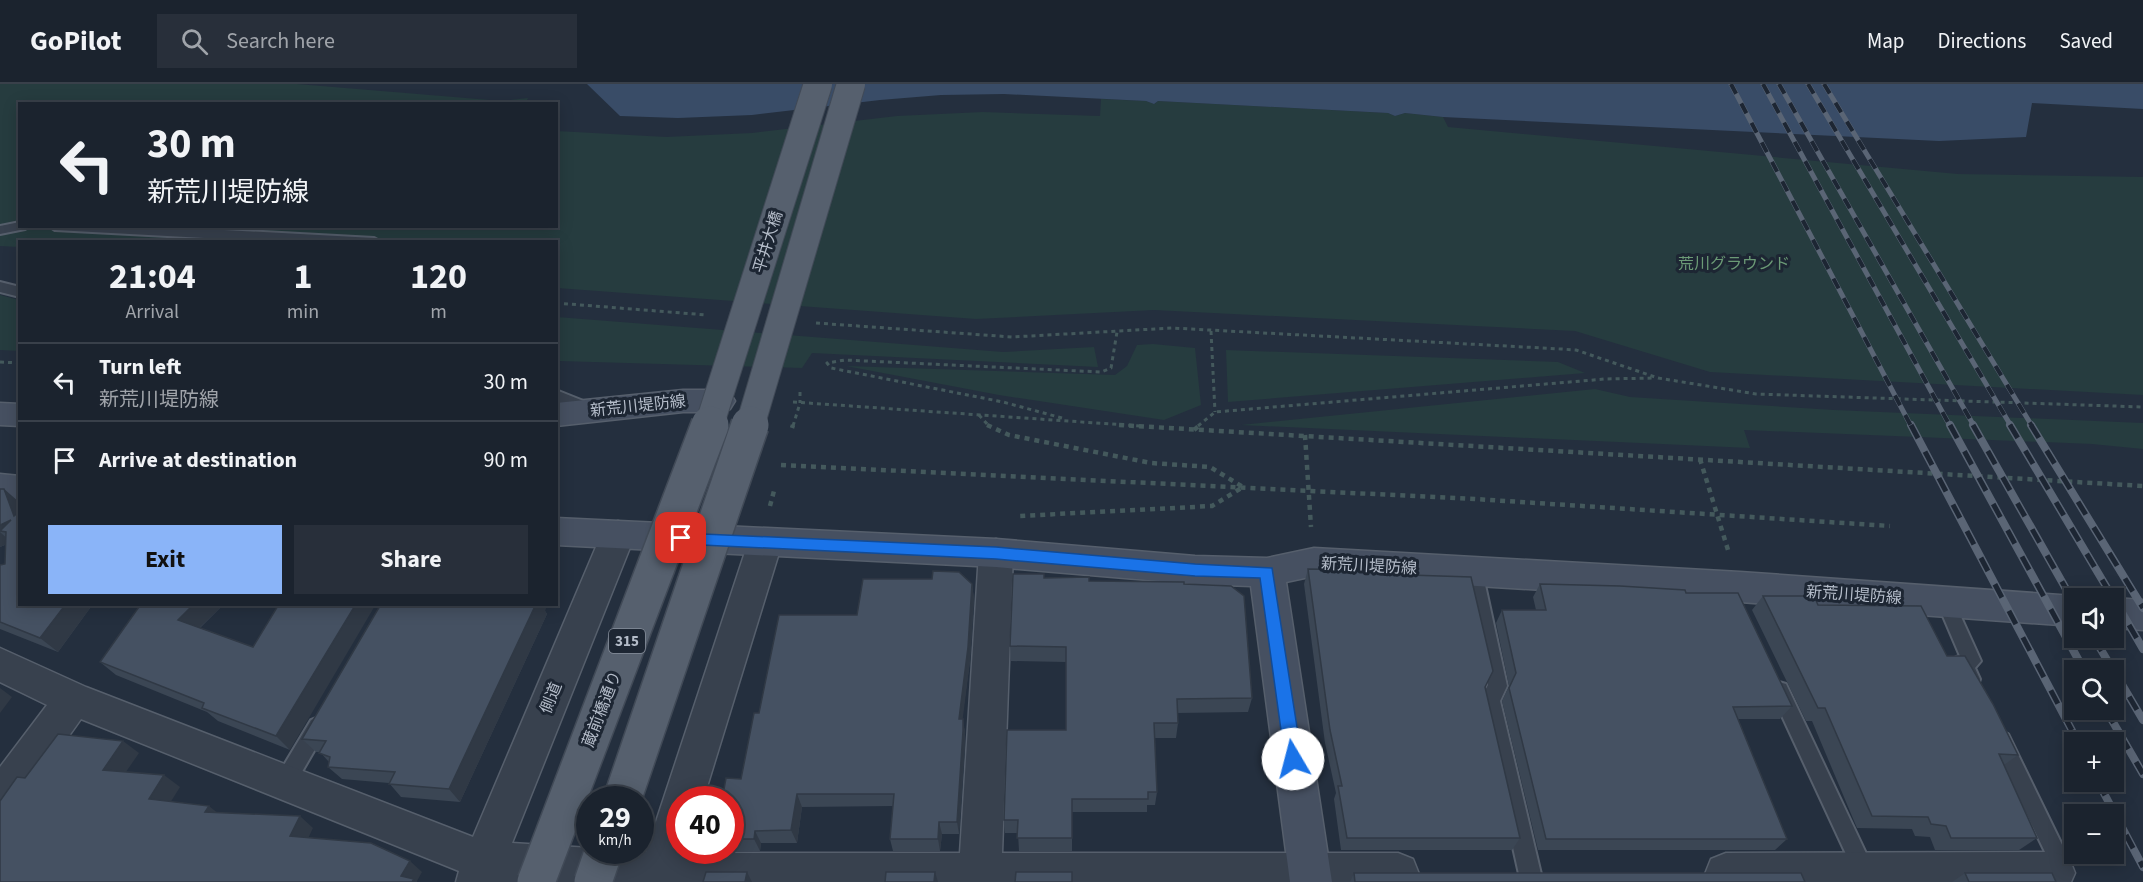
<!DOCTYPE html>
<html lang="en">
<head>
<meta charset="utf-8">
<style>
	body { margin:0; font-family:"Source Sans 3","Noto Sans JP",sans-serif; background:#282f3a; color:#f1f3f6; height:100vh; display:flex; flex-direction:column; font-size:22px; white-space:nowrap }
	* { box-sizing:border-box; margin:0 }
	p { font-size:20px; color:#a0a4aa }
	.icon { flex:none; width:33px; height:33px; fill:none; stroke:currentColor; stroke-width:2; stroke-linecap:round; stroke-linejoin:round }
	.map { position:relative; flex:1; overflow:hidden }
	.panel { position:absolute; left:18px; top:156px; width:540px; height:366px; display:flex; flex-direction:column; background:#1b232e; border-radius:0px; box-shadow:0 3px 15px #0003,0 0 0 2px #39404a }
	.panel>* { flex:none }
	.banner { position:absolute; left:18px; top:18px; width:540px; height:126px; border-radius:0px; box-shadow:0 3px 15px #0003,0 0 0 2px #39404a; background:#1b232e; color:#f1f3f6; overflow:hidden }
	.controls { position:absolute; left:2064px; top:504px; display:grid; gap:12px }
	.controls a { display:grid; place-items:center; width:60px; height:60px; border-radius:0px; background:#1b232e; box-shadow:0 3px 15px #0003,0 0 0 2px #39404a; font-size:30px }
	.speed { position:absolute; left:576px; top:702px; display:flex; gap:12px; font-size:30px; font-weight:700; text-align:center }
	.speed>* { display:grid; place-content:center; width:78px; height:78px; border-radius:50%; background:#1b232e; box-shadow:0 3px 15px #0003,0 0 0 2px #39404a; line-height:1 }
	.speed small { font-size:15px; font-weight:400 }
	.speed .limit { border:9px solid #d22; background:#fff; color:#111 }
	.pin { position:absolute; display:grid; place-items:center; width:51px; height:51px; color:#fff; margin:-26px; border-radius:12px; box-shadow:0 3px 9px #0006 }
	.me { position:absolute; width:66px; margin:-33px; rotate:352deg; stroke-linejoin:round; filter:drop-shadow(0 0 4px #0008) }
	.turn { display:flex; align-items:center; gap:21px; height:126px; padding:0 30px; font-size:27px }
	.turn .icon { width:78px; height:78px; stroke-width:2.5 }
	.turn b { display:block; font-size:42px; line-height:51px }
	.eta { display:flex; justify-content:space-evenly; align-items:center; height:102px; text-align:center }
	.eta b { font-size:36px; font-weight:700; line-height:42px }
	.button { display:flex; gap:12px; margin-top:auto; padding:12px 30px }
	.button a { flex:1; height:69px; border-radius:0px; background:#8ab4f8; color:#111; font-size:24px; font-weight:700; line-height:69px; text-align:center }
	.button a+a { background:#282f3a; color:#f1f3f6 }
	ul { padding:0; list-style:none }
	li { display:flex; align-items:center; gap:18px; height:78px; padding:0 30px; border-top:2px solid #39404a }
	li div { flex:1 }
	li b { display:block; font-size:22px }
	li em { font-style:normal }
	header { display:flex; align-items:center; gap:36px; box-sizing:border-box; height:84px; padding:0 30px; background:#1b232e; border-bottom:2px solid #39404a }
	header strong { font-size:28px }
	nav { display:flex; gap:33px; margin-inline-start:auto; font-size:21px }
	.search { width:420px; height:54px; background:#282f3a; display:flex; align-items:center; gap:15px; box-sizing:border-box; padding:0 21px; border-radius:0px; color:#a0a4aa; font-size:22px }
	.map>svg:first-child { display:block }
</style>
</head>
<body>
<header>
<strong>GoPilot</strong>
<div class="search"><svg class="icon" aria-label="search" viewBox="0 0 24 24"><circle cx="10" cy="10" r="6"/><path d="M15 15l6 6"/></svg>Search here</div>
<nav><a>Map</a><a>Directions</a><a>Saved</a></nav>
</header>
<div class="map">
<svg width="2143" height="798" viewBox="0 0 2143 798">
	<rect width="100%" height="100%" fill="#242f3e"/>
	<g fill="#263c3f">
		<polygon points="0,0 297,0 502,17 528,14 525,20 20,20 20,142 556,142 557,47 666,53 752,49 897,32 983,28 1100,32 1101,15 1146,17 1154,20 1158,17 1388,29 1395,32 1405,29 1443,33 1448,43 1958,90 2143,93 2143,311 1710,288 1575,247 1154,226 976,235 557,204 556,158 20,158 19,163 0,162"/>
		<polygon points="0,211 19,216 19,267 0,266"/>
		<polygon points="557,233 1003,268 1094,263 1098,283 812,269 802,284 559,277 557,280"/>
		<polygon points="1153,260 1195,264 1201,321 1164,336 999,311 846,282 1115,291 1127,282 1137,261"/>
		<polygon points="1226,266 1558,278 1585,289 1228,318"/>
		<polygon points="1595,305 1630,313 1834,326 2143,339 2143,365 2092,360 1744,346 1750,364 1241,341"/>
	</g>
	<polygon fill="#394c67" points="587,0 2143,0 2143,25 2032,19 2026,53 1939,57 1443,33 1405,29 1395,32 1388,29 1158,17 1154,20 1146,17 1004,10 941,11 880,16 752,31 678,34 620,32"/>
	<g fill="none" stroke-linecap="round" stroke-linejoin="round">
		<defs>
			<g id="lane">
				<polygon points="20,138 20,142 26,142 25,145 0,150 0,142"/>
				<polygon points="49,142 150,142 374,154 381,158 278,158 55,146"/>
				<polygon points="0,198 20,203 20,213 0,208"/>
				<polygon points="556,306 596,322 598,326 596,330 590,332 556,318"/>
				<polygon points="1473,480 1479,482 1482,487 1507,602 1500,617 1541,790 1536,798 1523,797 1519,790 1480,616 1488,601 1464,487 1467,482"/>
				<polygon points="1946,511 1952,513 1981,577 1975,584 1980,595 1978,601 1971,603 1964,601 1954,579 1956,573 1960,572 1937,518 1940,513"/>
				<polygon points="1779,598 1786,600 1872,782 1876,789 1872,796 1858,796 1770,606 1772,600"/>
				<polygon points="318,633 325,636 328,642 325,648 292,705 285,707 278,705 275,698 278,691 311,636"/>
				<polygon points="2001,647 2008,650 2065,767 2065,789 2061,796 2047,796 2043,789 2045,768 1991,656 1994,650"/>
			</g>
			<g id="street">
				<polygon points="618,437 630,441 635,451 512,759 590,764 590,766 646,768 748,459 753,449 765,445 777,449 782,459 703,716 680,716 680,766 688,766 687,769 960,769 979,469 984,459 996,455 1008,459 1013,469 1002,769 1398,769 1413,775 1419,790 1416,798 456,798 459,787 81,635 14,729 0,735 0,683 47,621 0,598 0,564 86,603 473,753 601,451 606,441"/>
				<polygon points="2054,768 2069,774 2075,789 2071,798 1708,798 1705,790 1711,775 1726,769"/>
			</g>
			<g id="secondary">
				<polygon points="683,306 719,306 730,309 735,317 730,325 719,328 683,328 556,342 556,319"/>
				<polygon points="0,319 20,320 20,342 0,341"/>
				<polygon points="0,390 20,392 20,418 0,416"/>
				<polygon points="556,434 996,455 1195,472 1267,474 1314,464 1740,488 2074,512 2081,514 2074,514 2074,542 1740,518 1314,492 1286,498 1332,798 1290,798 1251,502 1195,500 996,483 556,461"/>
				<polygon points="2112,514 2114,514 2143,516 2143,546 2114,544"/>
			</g>
		</defs>
		<use href="#lane" stroke="#565f6c" stroke-width="4"/>
		<use href="#street" stroke="#565f6c" stroke-width="3"/>
		<use href="#secondary" stroke="#565f6c" stroke-width="3"/>
		<g stroke="#44595c" stroke-width="3" stroke-dasharray="4 4" stroke-linecap="butt">
			<polyline points="556,219 707,231"/>
			<polyline points="816,239 1012,253 1172,244 1561,265 1576,266 1658,294 1756,310 2143,323"/>
			<polyline points="1211,247 1215,328"/>
			<polyline points="0,278 20,279"/>
			<polyline points="793,318 1140,342"/>
			<polyline points="979,331 989,342"/>
			<polyline points="1062,334 1003,318 831,284 827,279 845,276 1101,288 1111,284 1117,248"/>
			<polyline points="793,342 800,319"/>
			<polyline points="1198,342 1215,328 1605,295 1654,294"/>
		</g>
		<g stroke="#44595c" stroke-width="4.5" stroke-dasharray="5 5" stroke-linecap="butt">
			<polyline points="987,341 1009,351 1151,379 1210,383 1243,403 1212,422 1019,432"/>
			<polyline points="1119,341 2143,402"/>
			<polyline points="792,344 793,341"/>
			<polyline points="1194,346 1200,341"/>
			<polyline points="1305,351 1311,443"/>
			<polyline points="1700,375 1728,466"/>
			<polyline points="781,381 1475,415 1890,442"/>
			<polyline points="770,422 775,403"/>
		</g>
		<use href="#lane" fill="#38414e" fill-rule="evenodd"/>
		<use href="#street" fill="#38414e" fill-rule="evenodd"/>
		<use href="#secondary" fill="#465061" fill-rule="evenodd"/>
		<defs>
			<g id="rail-far1">
				<polyline points="1731,0 1911,342"/>
				<polyline points="1763,0 1950,342"/>
				<polyline points="1779,0 1974,342"/>
				<polyline points="1808,0 2011,342"/>
				<polyline points="1824,0 2032,342"/>
			</g>
			<g id="rail">
				<polyline points="1911,341 2078,658"/>
				<polyline points="1950,341 2084,586"/>
				<polyline points="1973,341 2074,519"/>
				<polyline points="2010,341 2113,514"/>
				<polyline points="2031,341 2143,524"/>
				<polyline points="2114,515 2143,565"/>
				<polyline points="2094,554 2113,586"/>
				<polyline points="2114,587 2143,636"/>
				<polyline points="2106,626 2143,690"/>
				<polyline points="2098,698 2143,783"/>
			</g>
		</defs>
		<use href="#rail-far1" stroke="#5a6575" stroke-width="5"/>
		<use href="#rail" stroke="#5a6575" stroke-width="8"/>
		<use href="#rail-far1" stroke="#1d2633" stroke-width="4" stroke-dasharray="11" stroke-linecap="butt"/>
		<use href="#rail" stroke="#1d2633" stroke-width="5" stroke-dasharray="15" stroke-linecap="butt"/>
		<defs>
			<g id="primary-bridge-far1">
				<polyline points="709,342 818,0"/>
				<polyline points="750,342 851,0"/>
			</g>
			<g id="primary-bridge">
				<polyline points="622,716 750,341"/>
				<polyline points="536,798 710,341"/>
				<polyline points="593,798 604,766"/>
			</g>
		</defs>
		<use href="#primary-bridge-far1" stroke="#414a57" stroke-width="30" stroke-linecap="butt"/>
		<use href="#primary-bridge" stroke="#414a57" stroke-width="40" stroke-linecap="butt"/>
		<polyline stroke="#44595c" stroke-width="3" stroke-dasharray="4 4" stroke-linecap="butt" points="800,308 800,319"/>
		<use href="#primary-bridge-far1" stroke="#56606e" stroke-width="28"/>
		<use href="#primary-bridge" stroke="#56606e" stroke-width="37"/>
	</g>
	<g fill="#3b4654">
		<polygon points="0,405 4,405 20,419 20,520 93,520 58,568 0,545 0,481 5,480 5,461 0,463"/>
		<polygon points="1308,485 1409,491 1485,603 1520,754 1512,766 1341,766 1334,715 1336,709 1325,659 1304,500"/>
		<polygon points="1044,494 1089,497 1184,500 1252,614 1248,628 1177,629 1178,639 1176,654 1155,654 1157,708 1155,721 1147,721 1147,728 1072,728 1072,767 1019,767 1018,749 1005,749 1004,736 1066,646 1066,578 1011,577 1010,562"/>
		<polygon points="972,500 974,515 970,577 962,635 965,648 965,660 959,750 942,750 940,767 893,767 890,755 893,722 802,723 797,759 761,759 760,767 720,767 730,766 730,716 741,695 759,629 857,531"/>
		<polygon points="1540,500 1686,509 1792,622 1780,635 1738,635 1787,755 1775,766 1538,766 1502,617 1509,602 1496,539 1502,526 1536,526 1533,513"/>
		<polygon points="1763,512 1818,521 1947,572 2018,671 2004,681 2037,754 2019,766 1935,766 1930,753 1915,752 1912,745 1857,744 1812,637 1806,637 1752,526"/>
		<polygon points="141,520 224,520 200,544 290,666 218,637 207,628 116,591 100,578"/>
		<polygon points="545,527 547,530 460,718 401,713 389,699 342,695 328,683 329,678 320,668 316,668 302,655"/>
		<polygon points="1354,789 1805,798 1350,798"/>
		<polygon points="1965,789 2056,798 1952,798"/>
	</g>
	<g fill="#303945">
		<polygon points="4,405 20,419 20,437 14,432"/>
		<polygon points="11,436 6,448 0,447 0,441"/>
		<polygon points="0,448 11,458 0,463"/>
		<polygon points="972,500 974,515 970,577 961,648 959,635"/>
		<polygon points="66,520 93,520 58,568 40,554"/>
		<polygon points="194,520 224,520 193,550 178,536"/>
		<polygon points="356,520 376,520 290,666 276,652"/>
		<polygon points="536,520 548,520 545,527 547,530 460,718 449,705"/>
		<polygon points="0,604 12,613 0,629"/>
		<polygon points="963,635 965,648 965,660 959,750 957,738"/>
		<polygon points="123,657 139,669 119,698 103,686"/>
		<polygon points="164,691 180,703 165,727 149,715"/>
		<polygon points="797,710 802,723 797,759 791,746"/>
		<polygon points="209,722 224,734 205,728"/>
		<polygon points="300,732 313,744 304,763 290,752"/>
		<polygon points="939,738 942,750 940,767 938,755"/>
		<polygon points="755,747 761,759 760,767 754,755"/>
		<polygon points="410,777 422,788 417,797 417,798 408,798 401,792"/>
		<polygon points="747,788 752,798 745,798"/>
		<polygon points="935,788 938,798 934,798"/>
	</g>
	<g fill="#455162" stroke="#303945" stroke-width="1.5">
		<polygon points="0,405 4,405 14,432 20,427 20,520 66,520 40,554 0,538 0,481 5,480 6,448 0,447 11,436 0,441"/>
		<polygon points="1308,485 1368,486 1408,489 1409,491 1471,493 1493,587 1485,603 1520,754 1347,754 1338,702 1342,702 1330,646"/>
		<polygon points="933,487 959,488 972,500 968,563 959,635 963,635 963,647 957,738 939,738 938,755 890,755 894,710 797,710 791,746 755,747 754,755 730,755 730,716 722,716 726,694 741,695 754,629 759,629 779,531 857,531 863,495 932,495"/>
		<polygon points="1013,490 1044,490 1044,494 1089,493 1089,497 1184,498 1184,500 1231,502 1244,512 1252,614 1177,615 1178,639 1154,639 1157,708 1148,708 1148,715 1072,715 1072,754 1017,754 1018,736 1004,736 1007,646 1066,646 1066,563 1010,562"/>
		<polygon points="1540,500 1620,502 1685,506 1686,509 1738,509 1792,622 1733,623 1787,755 1546,755 1509,604 1516,589 1502,526 1546,526"/>
		<polygon points="1763,512 1814,512 1818,521 1921,522 1947,572 1965,572 1993,620 2018,671 1999,670 2037,754 1951,754 1946,742 1931,740 1928,733 1872,732 1825,624 1818,624"/>
		<polygon points="141,520 194,520 178,536 253,563 279,520 356,520 276,652 202,624 204,619 100,578"/>
		<polygon points="381,520 536,520 449,705 389,700 395,688 328,683 330,673 319,669 326,657 302,655"/>
		<polygon points="58,650 123,657 103,686 164,691 149,715 209,722 205,728 300,732 290,752 371,759 410,777 401,792 414,795 412,798 0,798 0,717 17,693 25,694"/>
		<polygon points="706,788 747,788 745,798 703,798"/>
		<polygon points="886,788 935,788 934,798 885,798"/>
		<polygon points="1016,788 1072,788 1072,798 1015,798"/>
		<polygon points="1354,789 1801,789 1805,798 1355,798"/>
		<polygon points="1965,789 2052,789 2056,798 1969,798"/>
	</g>
	<polygon fill="#1a73e8" stroke="#114b97" stroke-width="1.5" points="681,449 996,463 1195,480 1272,484 1302,675 1299,681 1293,683 1288,681 1285,675 1260,494 1195,492 996,475 681,460 676,458 674,454 676,451"/>
	<g text-anchor="middle" dominant-baseline="central" stroke-width="6" stroke-linejoin="round" paint-order="stroke">
		<rect fill="#1d2633" stroke="#878f9c" stroke-width="1.5" x="609" y="545" width="36" height="24" rx="4.5"/>
		<g font-size="15" font-weight="bold" fill="#b4bcc9">
			<text x="627" y="557">315</text>
		</g>
		<g font-size="16" fill="#b4bcc9" stroke="#1d2633">
			<text transform="translate(768 158) rotate(-73)">平井大橋</text>
			<text transform="translate(638 322) rotate(-6)">新荒川堤防線</text>
			<text transform="translate(1369 482) rotate(3)">新荒川堤防線</text>
			<text transform="translate(1854 511) rotate(4)">新荒川堤防線</text>
			<text transform="translate(551 614) rotate(-68)">側道</text>
			<text transform="translate(602 625) rotate(-69)">蔵前橋通り</text>
		</g>
		<g font-size="16" fill="#6b9a76" stroke="#1d2633">
			<text x="1734" y="180">荒川グラウンド</text>
		</g>
	</g>
</svg>
<div class="controls">
<a><svg class="icon" aria-label="sound" viewBox="0 0 24 24"><path d="M4 9h4l5-4v14l-5-4H4zM17 9q2 3 0 6"/></svg></a>
<a><svg class="icon" aria-label="search" viewBox="0 0 24 24"><circle cx="10" cy="10" r="6"/><path d="M15 15l6 6"/></svg></a>
<a>+</a>
<a>−</a>
</div>
<div class="speed"><div>29<small>km/h</small></div><div class="limit">40</div></div>
<div class="pin" style="left:681px;top:454px;background:#d93025"><svg class="icon" aria-label="arrive" viewBox="0 0 24 24"><path d="M6 21V4h12l-3 4 3 4H6"/></svg></div>
<svg class="me" style="left:1293px;top:675px" viewBox="-20 -20 40 40"><circle r="19" fill="#fff"/><path d="M0-13L10 11 0 6-10 11z" fill="#1a73e8"/></svg>
<div class="banner">
<div class="turn"><svg class="icon" aria-label="left" viewBox="0 0 24 24"><path d="M17 20v-9H6M10 6l-5 5 5 5"/></svg><div><b>30 m</b>新荒川堤防線</div></div>
</div>
<section class="panel">
<div class="eta">
<div><b>21:04</b><p>Arrival</p></div>
<div><b>1</b><p>min</p></div>
<div><b>120</b><p>m</p></div>
</div>
<ul>
<li><svg class="icon" aria-label="left" viewBox="0 0 24 24"><path d="M17 20v-9H6M10 6l-5 5 5 5"/></svg><div><b>Turn left</b><p>新荒川堤防線</p></div><em>30 m</em></li>
<li><svg class="icon" aria-label="arrive" viewBox="0 0 24 24"><path d="M6 21V4h12l-3 4 3 4H6"/></svg><div><b>Arrive at destination</b></div><em>90 m</em></li>
</ul>
<div class="button"><a>Exit</a><a>Share</a></div>
</section>
</div>
</body>
</html>
